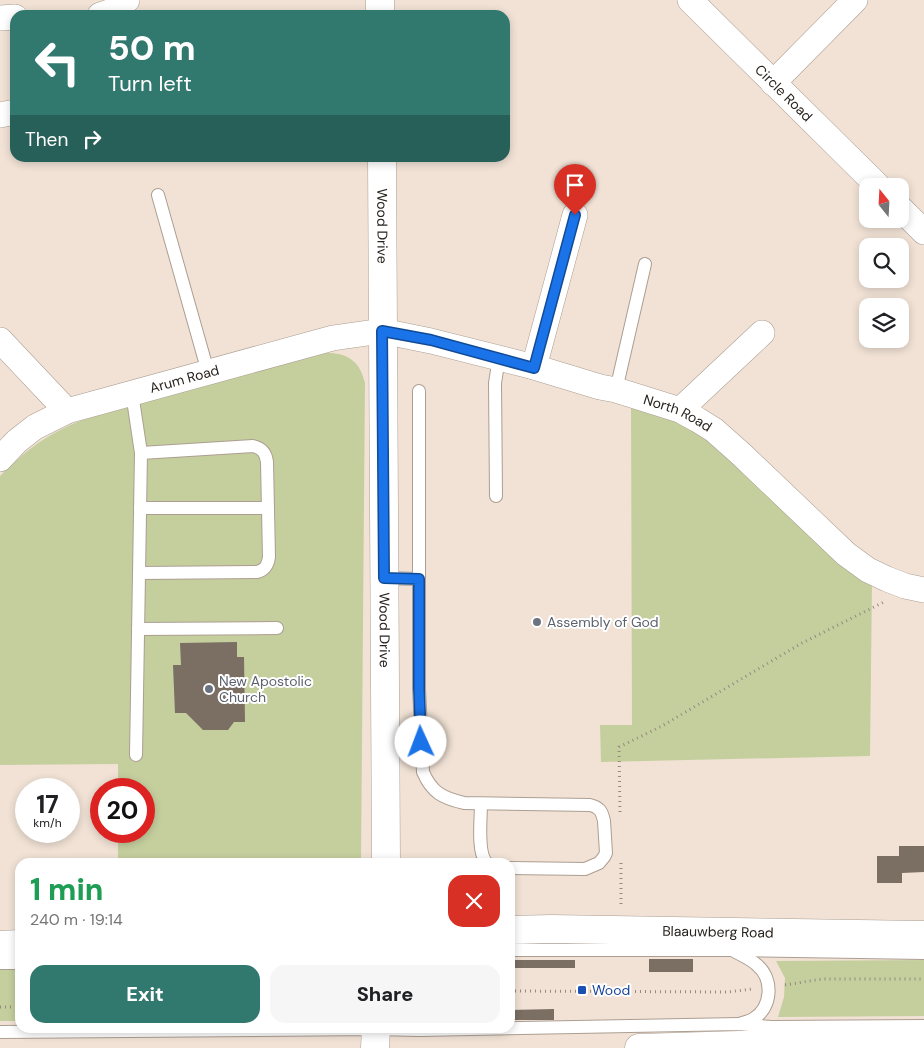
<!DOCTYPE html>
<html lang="en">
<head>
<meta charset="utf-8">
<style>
	body { margin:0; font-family:"DM Sans",sans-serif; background:#f6f6f6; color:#202124; height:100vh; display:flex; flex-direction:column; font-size:19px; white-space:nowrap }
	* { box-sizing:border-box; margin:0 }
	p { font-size:16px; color:#757577 }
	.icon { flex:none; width:28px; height:28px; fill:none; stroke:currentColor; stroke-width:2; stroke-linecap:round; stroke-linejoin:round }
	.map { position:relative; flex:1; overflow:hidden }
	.details { position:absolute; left:15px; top:858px; width:500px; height:175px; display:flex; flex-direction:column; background:#fff; border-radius:15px; box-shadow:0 2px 8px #0003 }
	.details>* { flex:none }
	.top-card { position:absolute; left:10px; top:10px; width:500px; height:152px; border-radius:15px; box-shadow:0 2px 8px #0003; background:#31786f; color:#fff; overflow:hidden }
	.needle { width:32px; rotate:342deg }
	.controls { position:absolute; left:859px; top:178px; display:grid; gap:10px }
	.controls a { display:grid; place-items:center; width:50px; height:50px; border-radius:10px; background:#fff; box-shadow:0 2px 8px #0003; font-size:25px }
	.speed { position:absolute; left:15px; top:778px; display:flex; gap:10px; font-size:25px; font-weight:700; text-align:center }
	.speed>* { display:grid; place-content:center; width:65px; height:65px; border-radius:50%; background:#fff; box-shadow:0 2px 8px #0003; line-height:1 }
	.speed small { font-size:12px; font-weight:400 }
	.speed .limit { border:8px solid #d22; background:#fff; color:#111 }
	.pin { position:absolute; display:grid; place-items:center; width:42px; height:42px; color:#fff; margin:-51px -21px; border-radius:50% 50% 50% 0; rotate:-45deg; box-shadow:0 0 5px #0007 }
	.pin .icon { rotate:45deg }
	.me { position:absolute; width:55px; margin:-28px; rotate:358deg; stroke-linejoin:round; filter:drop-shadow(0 0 4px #0008) }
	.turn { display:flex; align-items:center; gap:18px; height:105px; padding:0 15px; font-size:22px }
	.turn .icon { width:65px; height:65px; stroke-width:2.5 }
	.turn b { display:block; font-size:35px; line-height:42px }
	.then { display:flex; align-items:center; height:48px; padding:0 15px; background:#0003; gap:10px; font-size:19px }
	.round { display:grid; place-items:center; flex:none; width:52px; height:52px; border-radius:15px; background:#f6f6f6 }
	.headline { display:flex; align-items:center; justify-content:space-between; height:85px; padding:0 15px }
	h1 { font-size:30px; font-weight:800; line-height:38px; color:#1e9e55 }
	.primary-button { display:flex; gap:10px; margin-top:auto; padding:10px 15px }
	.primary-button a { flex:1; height:58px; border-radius:15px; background:#31786f; color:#fff; font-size:20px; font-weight:800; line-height:58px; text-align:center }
	.primary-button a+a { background:#f6f6f6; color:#202124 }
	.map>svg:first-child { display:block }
</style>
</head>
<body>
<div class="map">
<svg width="924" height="1048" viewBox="0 0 924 1048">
	<rect width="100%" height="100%" fill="#f1e2d5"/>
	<g fill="#c5cf9e">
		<path d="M 325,353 C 347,352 360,361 365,383 L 361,862 L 118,862 L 118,831 L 144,831 L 144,789 L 118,789 L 118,764 L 0,765 L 0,476 C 26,450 47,434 82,420 Z"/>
		<polygon points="631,405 650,410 700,432 872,583 870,756 601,762 600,725 632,725"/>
		<polygon points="924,960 924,1016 778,1017 784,997 785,978 776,961"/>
		<rect x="0" y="967" width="20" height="54"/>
	</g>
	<g fill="#7b6e63">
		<polygon points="237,642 237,657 244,657 245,722 234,722 228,730 203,730 186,713 175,713 173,665 181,665 180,643"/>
		<polygon points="899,846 924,846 924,872 902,873 902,883 877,883 877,856 899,856"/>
		<rect x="649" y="959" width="44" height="13"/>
		<rect x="510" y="960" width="65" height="8"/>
		<polygon points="554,1009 554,1020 510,1020 510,1010"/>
	</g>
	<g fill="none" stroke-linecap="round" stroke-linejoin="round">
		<defs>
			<g id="service">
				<polyline points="158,195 208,372"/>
				<polyline points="616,390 645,264"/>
				<path d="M 419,391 L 419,688 L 423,772 C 432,793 443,798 464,803 L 590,805 C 599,807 602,811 604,821 L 606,853 L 604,857 L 599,863 L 585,869 L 510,868"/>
				<polyline points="132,393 141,453 136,755"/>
				<polyline points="496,496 495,383 499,358"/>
				<polyline points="140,508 268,508"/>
				<path d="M 139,573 L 257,572 C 265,570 268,565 269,557 L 267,462 C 266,453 262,448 253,446 L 141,453"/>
				<polyline points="384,578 419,579"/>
				<polyline points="138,629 277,628"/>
				<path d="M 481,804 C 481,818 477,852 486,862"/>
				<polyline points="510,950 732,950 924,953"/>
				<path d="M 734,951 C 741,955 751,959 757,965 C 774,979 772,1008 753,1019 C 750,1021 745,1022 742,1023"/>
				<polyline points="0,963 20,963"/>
				<polyline points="0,1032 376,1029 419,1030 739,1024 771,1027 924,1026"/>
			</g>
			<g id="minor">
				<path id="s1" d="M 690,0 L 878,186"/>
				<polyline points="100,15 112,11 127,0"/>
				<polyline points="0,18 15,17"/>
				<polyline points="773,83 855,0"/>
				<polyline points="0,115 15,112"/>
				<polyline points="900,208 924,232"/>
				<polyline points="0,340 67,411"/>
				<polyline points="534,367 575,215"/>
				<polyline points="680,410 762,333"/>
				<path id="s2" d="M 0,459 L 17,441 L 35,427 L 67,411 L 311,344 L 333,338 L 382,331 L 431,341 L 534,367 L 600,387 L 616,390 L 680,410 L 698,420 L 714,430 L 741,454 L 846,554 L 868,570 L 887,579 L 905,586 L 924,590"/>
			</g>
			<g id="tertiary">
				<polyline points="380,0 380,15"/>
				<path id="s3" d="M 382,158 L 386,862"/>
				<polyline points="375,1048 376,1028"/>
			</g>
			<g id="primary">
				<path id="s4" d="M 510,930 L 551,929 L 924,935"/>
				<polyline points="0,945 20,944"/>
				<polyline points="639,1048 844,1042 924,1043"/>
			</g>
		</defs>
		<use href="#service" stroke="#ac9e92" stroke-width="14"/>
		<use href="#minor" stroke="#ac9e92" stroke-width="26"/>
		<use href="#tertiary" stroke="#ac9e92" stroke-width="29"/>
		<use href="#primary" stroke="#ac9e92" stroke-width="29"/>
		<g stroke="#948a81" stroke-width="3" stroke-dasharray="1 4" stroke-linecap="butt">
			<polyline points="620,812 619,747 662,726 802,643 884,602"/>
			<polyline points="621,863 621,907"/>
			<polyline points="785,985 822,979 924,979"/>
			<polyline points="510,991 728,992 752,989"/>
			<polyline points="0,1007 20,1007"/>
		</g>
		<use href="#service" stroke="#fff" stroke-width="12"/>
		<use href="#minor" stroke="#fff" stroke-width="25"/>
		<use href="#tertiary" stroke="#fff" stroke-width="28"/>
		<use href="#primary" stroke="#fff" stroke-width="28"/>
	</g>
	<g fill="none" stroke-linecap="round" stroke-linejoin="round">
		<defs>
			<polyline id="route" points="421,742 419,688 419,579 384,578 382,331 431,340 534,368 575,215"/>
		</defs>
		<use href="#route" stroke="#114b97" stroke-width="12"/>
		<use href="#route" stroke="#1a73e8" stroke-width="9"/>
	</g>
	<g fill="#6b7280" stroke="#fff" stroke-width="2">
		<circle cx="537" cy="622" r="5"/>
		<circle cx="209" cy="689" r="5"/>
	</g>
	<rect fill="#1a4fb4" stroke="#fff" stroke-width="2" x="577" y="985" width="10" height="10" rx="2.5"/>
	<g text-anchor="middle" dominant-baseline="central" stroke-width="4" stroke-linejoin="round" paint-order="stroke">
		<g font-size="14" fill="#28231e" stroke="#fff">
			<text stroke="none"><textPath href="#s1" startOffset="132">Circle Road</textPath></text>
			<text stroke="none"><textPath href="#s3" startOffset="68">Wood Drive</textPath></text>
			<text stroke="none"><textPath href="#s2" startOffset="205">Arum Road</textPath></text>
			<text stroke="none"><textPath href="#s2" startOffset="716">North Road</textPath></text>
			<text stroke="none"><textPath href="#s3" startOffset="472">Wood Drive</textPath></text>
			<text stroke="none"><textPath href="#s4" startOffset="208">Blaauwberg Road</textPath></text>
		</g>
		<g font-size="14" fill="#5b616d" stroke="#fff" text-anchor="start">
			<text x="547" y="622">Assembly of God</text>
			<text x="219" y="681">New Apostolic<tspan x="219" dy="16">Church</tspan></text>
		</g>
		<g font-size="14" fill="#164399" stroke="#fff" text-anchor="start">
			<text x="592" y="990">Wood</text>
		</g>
	</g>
</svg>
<div class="controls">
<a><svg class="needle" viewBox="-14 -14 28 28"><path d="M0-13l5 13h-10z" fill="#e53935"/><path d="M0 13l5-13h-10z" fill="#757577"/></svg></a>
<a><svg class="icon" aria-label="search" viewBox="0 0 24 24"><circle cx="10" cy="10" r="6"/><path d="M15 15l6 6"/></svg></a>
<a><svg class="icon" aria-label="layers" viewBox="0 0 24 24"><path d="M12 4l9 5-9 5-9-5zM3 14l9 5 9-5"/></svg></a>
</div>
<div class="speed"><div>17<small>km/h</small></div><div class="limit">20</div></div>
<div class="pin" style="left:575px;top:215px;background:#d93025"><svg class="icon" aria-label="arrive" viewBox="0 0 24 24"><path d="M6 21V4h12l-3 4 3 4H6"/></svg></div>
<svg class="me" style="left:421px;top:742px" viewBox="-20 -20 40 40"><circle r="19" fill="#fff"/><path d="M0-13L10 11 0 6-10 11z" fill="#1a73e8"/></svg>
<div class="top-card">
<div class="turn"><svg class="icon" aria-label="left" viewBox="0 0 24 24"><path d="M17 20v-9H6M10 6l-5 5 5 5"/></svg><div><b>50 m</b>Turn left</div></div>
<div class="then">Then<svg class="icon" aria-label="right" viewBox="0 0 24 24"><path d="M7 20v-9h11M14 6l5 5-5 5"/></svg></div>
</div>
<section class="details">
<div class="headline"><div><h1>1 min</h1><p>240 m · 19:14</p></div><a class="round" style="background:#d93025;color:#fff"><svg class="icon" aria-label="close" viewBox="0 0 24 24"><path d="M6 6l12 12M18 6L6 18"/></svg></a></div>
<div class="primary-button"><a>Exit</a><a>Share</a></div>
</section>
</div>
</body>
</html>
